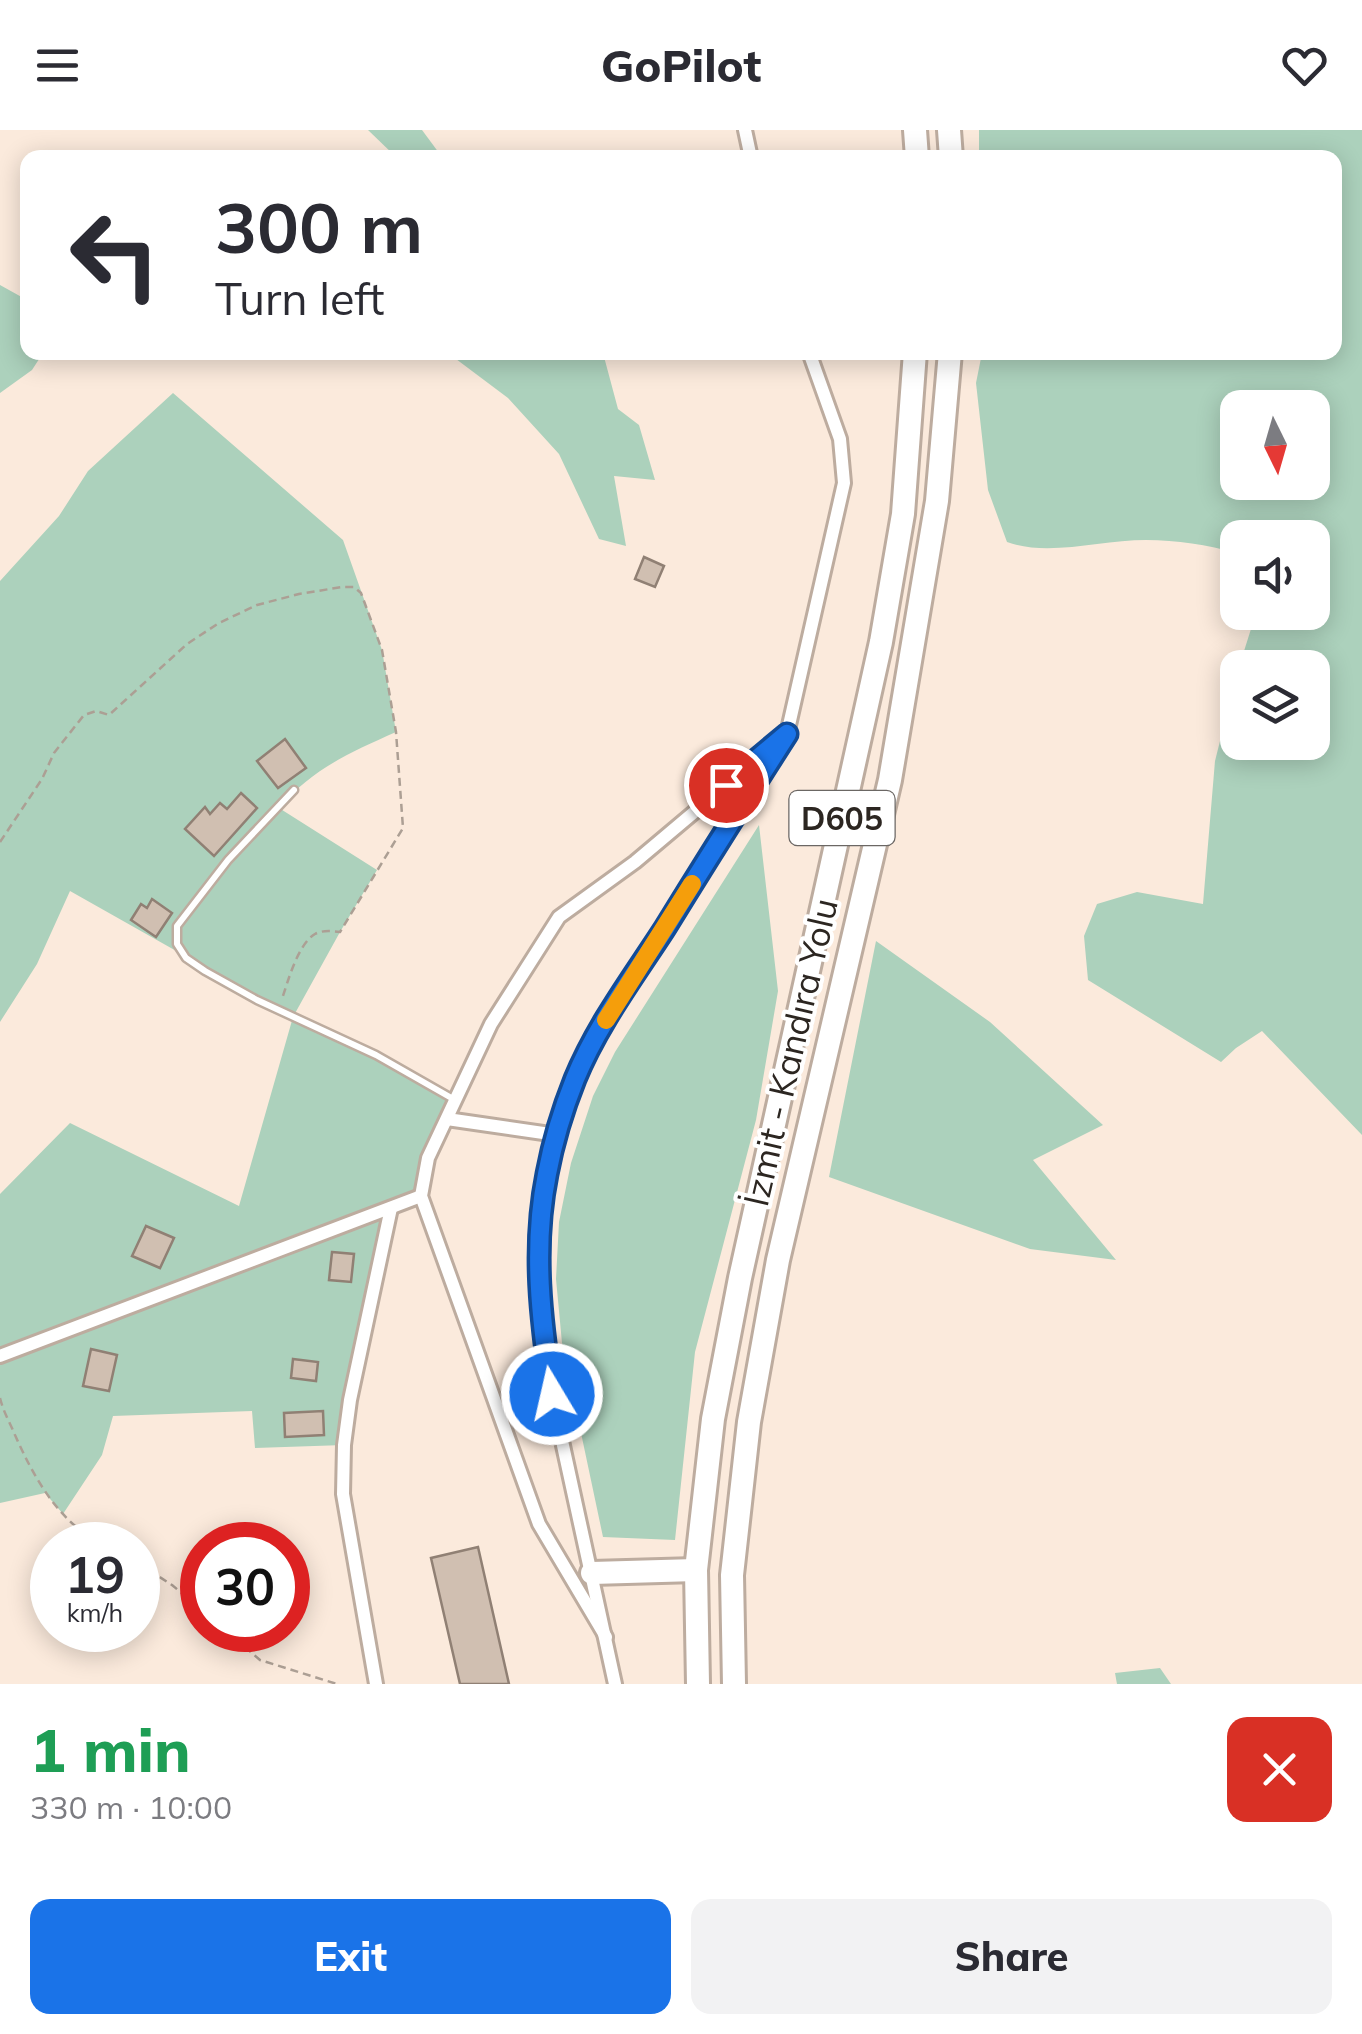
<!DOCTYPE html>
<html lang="en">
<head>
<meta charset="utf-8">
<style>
	body { margin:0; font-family:Mulish,sans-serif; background:#f2f2f3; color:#2b2b33; height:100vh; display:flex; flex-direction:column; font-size:38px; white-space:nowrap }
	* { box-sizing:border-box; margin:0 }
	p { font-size:32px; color:#7c7c81 }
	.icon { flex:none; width:55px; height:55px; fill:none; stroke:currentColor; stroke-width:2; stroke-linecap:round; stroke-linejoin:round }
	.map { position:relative; height:1554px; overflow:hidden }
	.side { display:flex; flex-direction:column; background:#fff; flex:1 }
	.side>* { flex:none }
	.hud { position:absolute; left:20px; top:20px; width:1322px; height:210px; border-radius:20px; box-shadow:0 5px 25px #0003; background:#fff; color:#2b2b33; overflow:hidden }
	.needle { width:65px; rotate:175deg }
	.fabs { position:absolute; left:1220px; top:260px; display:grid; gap:20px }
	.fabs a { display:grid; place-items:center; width:110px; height:110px; border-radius:20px; background:#fff; box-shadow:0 5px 25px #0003; font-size:50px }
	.speed { position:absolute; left:30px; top:1392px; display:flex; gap:20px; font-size:50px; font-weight:700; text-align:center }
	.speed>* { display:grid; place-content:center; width:130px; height:130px; border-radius:50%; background:#fff; box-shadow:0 5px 25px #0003; line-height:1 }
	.speed small { font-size:25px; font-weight:400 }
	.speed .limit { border:15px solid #d22; background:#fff; color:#111 }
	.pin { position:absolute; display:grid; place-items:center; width:85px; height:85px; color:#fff; margin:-42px; border:5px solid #fff; border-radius:50%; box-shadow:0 2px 10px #0007 }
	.me { position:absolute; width:110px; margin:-55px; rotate:351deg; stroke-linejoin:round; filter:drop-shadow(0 0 8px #0008) }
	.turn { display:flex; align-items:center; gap:35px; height:210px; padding:0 30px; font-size:45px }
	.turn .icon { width:130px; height:130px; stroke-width:2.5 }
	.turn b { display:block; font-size:70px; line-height:85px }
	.round { display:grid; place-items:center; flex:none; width:105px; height:105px; border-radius:20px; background:#f2f2f3 }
	.head { display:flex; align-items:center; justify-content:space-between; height:170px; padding:0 30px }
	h1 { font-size:60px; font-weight:800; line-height:75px; color:#1e9e55 }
	.primary-button { display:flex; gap:20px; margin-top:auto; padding:20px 30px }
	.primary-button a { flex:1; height:115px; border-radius:20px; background:#1a73e8; color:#fff; font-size:40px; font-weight:800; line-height:115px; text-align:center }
	.primary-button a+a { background:#f2f2f3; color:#2b2b33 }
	header { display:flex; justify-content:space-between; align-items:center; height:130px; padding:0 30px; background:#fff; font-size:45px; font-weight:800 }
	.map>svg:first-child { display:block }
</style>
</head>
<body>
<header><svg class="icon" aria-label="menu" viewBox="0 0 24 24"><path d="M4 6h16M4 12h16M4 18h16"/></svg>GoPilot<svg class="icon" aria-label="heart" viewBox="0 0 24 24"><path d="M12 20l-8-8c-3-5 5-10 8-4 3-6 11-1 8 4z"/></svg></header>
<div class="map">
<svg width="1362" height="1554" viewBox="0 0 1362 1554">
	<rect width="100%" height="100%" fill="#fbeadc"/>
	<g fill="#acd1bc" fill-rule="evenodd">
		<polygon points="368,0 422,0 442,27 396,27"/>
		<path d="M 979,0 L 1362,0 L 1362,1005 L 1262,901 L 1236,918 L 1221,932 L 1088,850 L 1084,806 L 1097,774 L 1137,762 L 1203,774 L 1215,631 L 1237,543 L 1238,612 L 1312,612 L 1312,538 L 1239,537 L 1256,483 L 1312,482 L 1312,408 L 1238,408 L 1237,423 C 1207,415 1177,410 1146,410 C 1101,410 1048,427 1007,412 L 988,360 L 976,253 L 982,223 L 1335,222 L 1335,28 L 979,27 ZM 1238,278 L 1312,278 L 1312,352 L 1238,352 Z"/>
		<polygon points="0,155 27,170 28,222 43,223 32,240 0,263"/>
		<polygon points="448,223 603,223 618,279 639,295 655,350 614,346 626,416 599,409 559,324 508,268"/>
		<path d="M 173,263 L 343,410 L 382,520 L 396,602 C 351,622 312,639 279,678 L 377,740 L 340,802 L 293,887 L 376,925 L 456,971 L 428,1028 L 421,1066 L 391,1079 L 344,1315 L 255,1318 L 252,1281 L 113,1286 L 102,1325 L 63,1384 L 45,1363 L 0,1373 L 0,1064 L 70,993 L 239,1076 L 293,887 L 70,761 L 37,834 L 0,892 L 0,451 L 59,386 L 88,341 Z"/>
		<polygon points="759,695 778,861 756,990 695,1222 675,1410 603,1407 562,1213 556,1149 559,1092 571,1033 593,966 615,922"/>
		<polygon points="876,811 990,892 1103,995 1033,1030 1116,1130 1030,1119 829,1047"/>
		<polygon points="1160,1538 1171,1554 1117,1554 1115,1543"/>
	</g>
	<g fill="#d0bfb1" stroke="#908074" stroke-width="2.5">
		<polygon points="644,427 664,436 655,457 635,449"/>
		<polygon points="285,609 306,638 278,658 257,631"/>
		<polygon points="241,663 257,678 214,726 185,699 205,677 210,684 220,673 227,679"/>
		<polygon points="152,769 172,783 156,807 131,790 141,774 147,778"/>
		<polygon points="146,1096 174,1108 160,1138 132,1126"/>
		<polygon points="332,1122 354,1124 351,1152 329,1150"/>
		<polygon points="91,1219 117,1225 109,1261 83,1256"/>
		<polygon points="293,1229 318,1232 316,1251 291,1248"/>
		<polygon points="323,1281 324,1305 285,1307 284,1283"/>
		<polygon points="478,1417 509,1554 460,1554 431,1428"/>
	</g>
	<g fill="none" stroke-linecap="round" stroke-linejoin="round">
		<defs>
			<polyline id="lane" points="294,660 228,730 177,796 177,814 186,828 205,841 257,870 376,925 455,970"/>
			<g id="street">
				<polyline points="745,0 751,28"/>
				<polyline points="447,989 557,1005"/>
				<polyline points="0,1226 421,1066"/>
				<polyline points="606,1507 539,1394 421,1066 428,1028 491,894 559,787 635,732 787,604 844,353 840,309 809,222"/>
				<polyline points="376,1554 343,1364 344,1315 350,1270 391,1078"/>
				<polyline points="615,1554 552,1265 542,1202 539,1152 540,1096 547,1044 575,947 603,896 780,614"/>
			</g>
			<g id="highway">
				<polyline points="915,0 917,28"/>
				<polyline points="949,0 951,28"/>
				<polyline points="592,1443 696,1440"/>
				<polyline points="698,1554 696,1440 713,1289 740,1148 881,512 903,384 915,222"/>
				<polyline points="734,1554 732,1445 749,1292 778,1130 890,650 937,371 950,222"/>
			</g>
		</defs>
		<use href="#lane" stroke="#bdac9f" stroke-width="11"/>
		<use href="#street" stroke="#bdac9f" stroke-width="18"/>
		<use href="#highway" stroke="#bdac9f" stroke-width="28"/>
		<g stroke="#ac9f94" stroke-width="2.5" stroke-dasharray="8 5" stroke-linecap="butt">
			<path d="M 0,712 L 42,649 L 54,623 L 84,585 L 96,581 L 109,585 L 187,514 L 219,493 L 257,475 L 299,464 L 342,457 L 354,457 L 361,463 L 382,520 L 396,602 L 403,698 L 340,802 C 332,801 322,800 315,804 C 298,814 288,851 282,869"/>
			<path d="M 0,1268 C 3,1281 10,1293 15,1305 C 35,1350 59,1392 103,1415"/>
			<polyline points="138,1433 172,1455 202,1480"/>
			<polyline points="225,1500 260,1530 337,1554"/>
		</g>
		<use href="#lane" stroke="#fff" stroke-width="6"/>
		<use href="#street" stroke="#fff" stroke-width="12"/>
		<use href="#highway" stroke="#fff" stroke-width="22"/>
	</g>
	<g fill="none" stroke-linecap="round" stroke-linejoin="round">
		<defs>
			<path id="route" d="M 552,1264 C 541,1191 532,1118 547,1044 C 553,1012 563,979 575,949 C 597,895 634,846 665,798 C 705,733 746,668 787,604 L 726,655"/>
		</defs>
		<use href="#route" stroke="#114b97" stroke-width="25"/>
		<use href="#route" stroke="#1a73e8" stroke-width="18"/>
		<polyline stroke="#f59e0b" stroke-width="18" points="606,890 692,754"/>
	</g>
	<g text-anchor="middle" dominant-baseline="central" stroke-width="8" stroke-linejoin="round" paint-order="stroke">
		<rect fill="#fff" stroke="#6b6764" stroke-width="2.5" x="789.5" y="661" width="105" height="54" rx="8"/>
		<g font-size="32" font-weight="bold" fill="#2c2621">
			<text x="842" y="688">D605</text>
		</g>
		<g font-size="35" fill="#2c2621" stroke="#fff">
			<text transform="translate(790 922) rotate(-77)">İzmit - Kandıra Yolu</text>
		</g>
	</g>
</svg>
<div class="fabs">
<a><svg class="needle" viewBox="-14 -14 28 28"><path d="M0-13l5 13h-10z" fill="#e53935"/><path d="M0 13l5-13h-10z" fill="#7c7c81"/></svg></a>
<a><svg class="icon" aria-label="sound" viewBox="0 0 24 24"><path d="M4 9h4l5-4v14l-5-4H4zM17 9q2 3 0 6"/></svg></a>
<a><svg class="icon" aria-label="layers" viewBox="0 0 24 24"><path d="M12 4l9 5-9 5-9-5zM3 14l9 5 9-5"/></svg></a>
</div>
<div class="speed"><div>19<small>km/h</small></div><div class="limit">30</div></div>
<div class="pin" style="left:726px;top:655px;background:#d93025"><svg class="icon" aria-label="arrive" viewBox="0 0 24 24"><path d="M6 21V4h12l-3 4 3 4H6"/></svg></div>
<svg class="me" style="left:552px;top:1264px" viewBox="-20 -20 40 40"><circle r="17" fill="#1a73e8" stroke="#fff" stroke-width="3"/><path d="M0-11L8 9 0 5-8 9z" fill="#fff"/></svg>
<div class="hud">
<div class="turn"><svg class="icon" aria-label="left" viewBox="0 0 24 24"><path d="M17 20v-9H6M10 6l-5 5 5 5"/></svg><div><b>300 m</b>Turn left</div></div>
</div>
</div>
<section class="side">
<div class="head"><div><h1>1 min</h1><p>330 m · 10:00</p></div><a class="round" style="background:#d93025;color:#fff"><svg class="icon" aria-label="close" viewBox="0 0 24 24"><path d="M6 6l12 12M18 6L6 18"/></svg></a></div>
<div class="primary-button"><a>Exit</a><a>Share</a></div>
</section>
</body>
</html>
